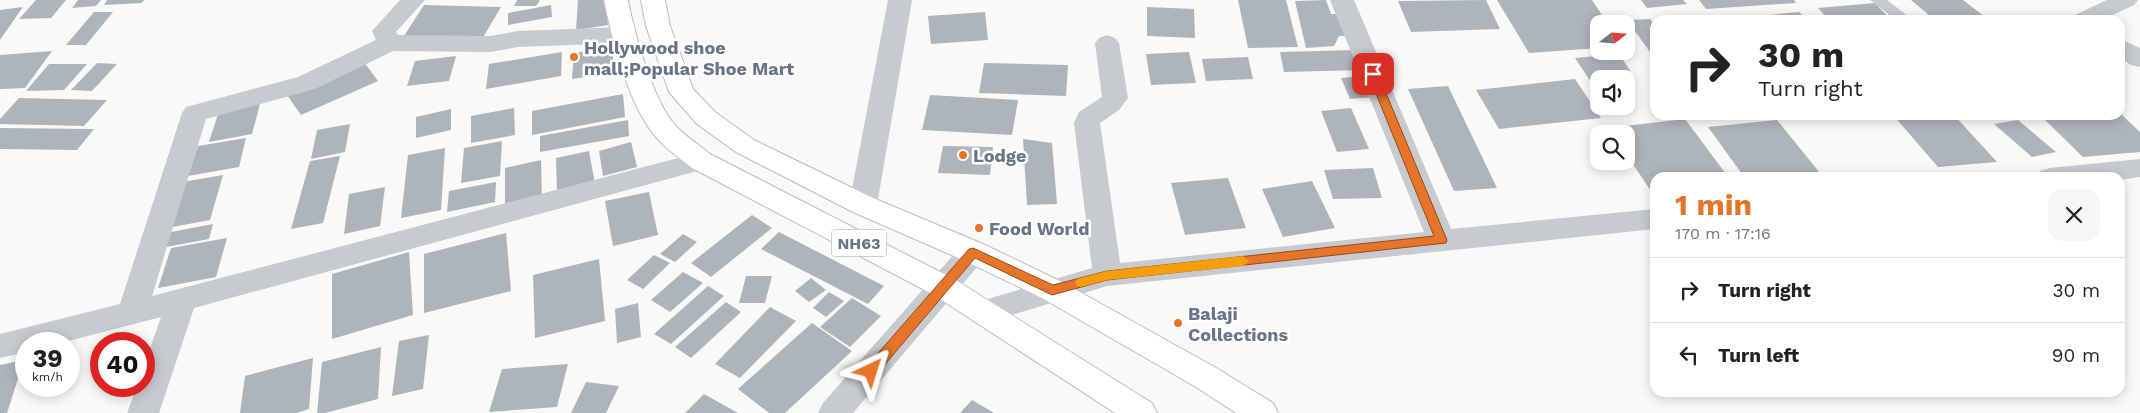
<!DOCTYPE html>
<html lang="en">
<head>
<meta charset="utf-8">
<style>
	body { margin:0; font-family:"Work Sans",sans-serif; background:#f6f6f6; color:#222; height:100vh; display:flex; flex-direction:column; font-size:19px; white-space:nowrap }
	* { box-sizing:border-box; margin:0 }
	p { font-size:16px; color:#767676 }
	.icon { flex:none; width:28px; height:28px; fill:none; stroke:currentColor; stroke-width:2; stroke-linecap:round; stroke-linejoin:round }
	.map { position:relative; flex:1; overflow:hidden }
	.drawer { position:absolute; left:1650px; top:172px; width:475px; height:225px; display:flex; flex-direction:column; background:#fff; border-radius:15px; box-shadow:0 2px 12px #0003 }
	.drawer>* { flex:none }
	.top-card { position:absolute; left:1650px; top:15px; width:475px; height:105px; border-radius:15px; box-shadow:0 2px 12px #0003; background:#fff; color:#222; overflow:hidden }
	.needle { width:32px; rotate:73deg }
	.controls { position:absolute; left:1590px; top:15px; display:grid; gap:10px }
	.controls a { display:grid; place-items:center; width:45px; height:45px; border-radius:10px; background:#fff; box-shadow:0 2px 12px #0003; font-size:25px }
	.speed { position:absolute; left:15px; top:332px; display:flex; gap:10px; font-size:25px; font-weight:700; text-align:center }
	.speed>* { display:grid; place-content:center; width:65px; height:65px; border-radius:50%; background:#fff; box-shadow:0 2px 12px #0003; line-height:1 }
	.speed small { font-size:12px; font-weight:400 }
	.speed .limit { border:8px solid #d22; background:#fff; color:#111 }
	.pin { position:absolute; display:grid; place-items:center; width:42px; height:42px; color:#fff; margin:-21px; border-radius:10px; box-shadow:0 2px 8px #0006 }
	.me { position:absolute; width:55px; margin:-28px; rotate:41deg; stroke-linejoin:round; filter:drop-shadow(0 0 4px #0008) }
	.turn { display:flex; align-items:center; gap:18px; height:105px; padding:0 25px; font-size:22px }
	.turn .icon { width:65px; height:65px; stroke-width:2.5 }
	.turn b { display:block; font-size:35px; line-height:42px }
	.round { display:grid; place-items:center; flex:none; width:52px; height:52px; border-radius:15px; background:#f6f6f6 }
	.headline { display:flex; align-items:center; justify-content:space-between; height:85px; padding:0 25px }
	h1 { font-size:30px; font-weight:700; line-height:38px; color:#e77529 }
	ul { padding:0; list-style:none }
	li { display:flex; align-items:center; gap:15px; height:65px; padding:0 25px; border-top:1px solid #e0e0e0 }
	li div { flex:1 }
	li b { display:block; font-size:19px }
	li em { font-style:normal }
	.map>svg:first-child { display:block }
</style>
</head>
<body>
<div class="map">
<svg width="2140" height="413" viewBox="0 0 2140 413">
	<rect width="100%" height="100%" fill="#f9f9f7"/>
	<g fill="#aeb4bc">
		<polygon points="36,0 66,0 51,18 19,19"/>
		<polygon points="78,0 101,0 96,6 72,8"/>
		<polygon points="107,0 144,0 142,3 104,5"/>
		<polygon points="517,0 540,0 536,6 514,6"/>
		<polygon points="578,0 605,0 608,25 576,30"/>
		<polygon points="1238,0 1286,0 1298,47 1248,48"/>
		<polygon points="1326,0 1331,14 1341,14 1349,36 1339,36 1334,46 1306,48 1295,1"/>
		<polygon points="1486,0 1500,29 1411,32 1398,1"/>
		<polygon points="1497,0 1592,0 1608,24 1599,24 1599,48 1529,53"/>
		<polygon points="1641,0 1683,0 1687,4 1647,8"/>
		<polygon points="1699,0 1794,0 1796,3 1706,9"/>
		<polygon points="1911,0 1963,0 1989,20 1935,20"/>
		<polygon points="1875,3 1891,20 1829,20 1818,8"/>
		<polygon points="424,5 501,7 482,39 404,36"/>
		<polygon points="551,5 552,17 508,25 508,13"/>
		<polygon points="23,7 0,40 0,10"/>
		<polygon points="1147,7 1194,9 1195,38 1147,36"/>
		<polygon points="94,12 113,12 86,45 66,45"/>
		<polygon points="985,12 988,40 931,44 928,16"/>
		<polygon points="1799,12 1807,20 1762,20 1759,16"/>
		<polygon points="1650,19 1655,26 1655,59 1627,20"/>
		<polygon points="614,47 612,73 572,79 574,53"/>
		<polygon points="1356,50 1362,70 1284,72 1280,52"/>
		<polygon points="52,51 25,88 0,89 0,55"/>
		<polygon points="562,52 561,76 486,89 489,64"/>
		<polygon points="1189,52 1196,83 1151,85 1146,54"/>
		<polygon points="1619,54 1635,78 1599,79 1599,81 1591,82 1575,58"/>
		<polygon points="456,56 449,81 407,86 415,61"/>
		<polygon points="1248,57 1253,79 1206,81 1202,59"/>
		<polygon points="364,62 378,81 301,115 287,95"/>
		<polygon points="97,63 117,64 92,91 71,90"/>
		<polygon points="984,63 1068,65 1066,96 979,93"/>
		<polygon points="49,64 87,64 64,90 26,91"/>
		<polygon points="1364,76 1373,97 1350,99 1341,78"/>
		<polygon points="1575,79 1601,118 1499,129 1476,90"/>
		<polygon points="1448,86 1497,188 1454,191 1408,89"/>
		<polygon points="623,94 625,117 532,135 532,111"/>
		<polygon points="930,95 1018,100 1012,135 922,130"/>
		<polygon points="19,98 107,100 84,126 0,124 0,119"/>
		<polygon points="260,104 252,134 209,142 219,111"/>
		<polygon points="514,108 515,135 471,143 471,116"/>
		<polygon points="1351,108 1369,149 1337,152 1321,111"/>
		<polygon points="451,109 451,130 416,138 416,117"/>
		<polygon points="2120,113 2140,132 2140,152 2083,157 2040,115 2120,115"/>
		<polygon points="1893,115 1954,115 1997,162 1938,167"/>
		<polygon points="1685,119 1729,178 1655,178 1655,191 1651,191 1626,154 1626,134 1612,134 1608,128"/>
		<polygon points="628,120 629,136 540,152 540,136"/>
		<polygon points="1777,120 1820,173 1776,178 1745,178 1708,127"/>
		<polygon points="2018,120 2056,152 2032,157 1994,124"/>
		<polygon points="350,124 345,152 311,159 317,130"/>
		<polygon points="0,128 94,129 77,150 0,149"/>
		<polygon points="246,138 239,167 188,176 198,146"/>
		<polygon points="1023,139 1052,143 1057,204 1027,205"/>
		<polygon points="502,141 500,176 461,183 464,148"/>
		<polygon points="631,142 637,167 603,176 599,151"/>
		<polygon points="943,146 993,147 990,175 938,173"/>
		<polygon points="445,148 441,210 401,218 408,155"/>
		<polygon points="589,151 595,184 557,191 556,158"/>
		<polygon points="340,156 323,223 291,229 310,161"/>
		<polygon points="541,160 542,198 505,206 505,168"/>
		<polygon points="1373,168 1382,198 1333,199 1324,170"/>
		<polygon points="223,175 210,220 167,228 182,182"/>
		<polygon points="1228,178 1246,228 1185,235 1171,183"/>
		<polygon points="1312,181 1335,228 1283,237 1262,189"/>
		<polygon points="496,182 495,202 447,212 449,191"/>
		<polygon points="385,187 380,226 344,234 349,194"/>
		<polygon points="649,192 658,235 613,246 605,201"/>
		<polygon points="752,215 772,228 711,277 691,263"/>
		<polygon points="213,224 209,239 166,247 171,232"/>
		<polygon points="779,232 884,286 868,304 761,249"/>
		<polygon points="506,233 511,291 424,313 424,254"/>
		<polygon points="683,234 697,242 675,262 660,254"/>
		<polygon points="227,238 216,277 158,288 171,248"/>
		<polygon points="409,252 413,315 332,339 332,274"/>
		<polygon points="654,255 670,263 643,289 627,280"/>
		<polygon points="599,259 605,321 535,338 533,275"/>
		<polygon points="683,272 703,283 670,312 651,300"/>
		<polygon points="746,276 772,276 765,303 739,303"/>
		<polygon points="811,278 826,290 809,302 795,291"/>
		<polygon points="708,286 724,296 671,344 654,334"/>
		<polygon points="829,292 844,301 826,317 813,308"/>
		<polygon points="852,298 881,316 850,347 820,327"/>
		<polygon points="726,302 741,312 691,358 675,347"/>
		<polygon points="638,303 641,337 617,343 615,309"/>
		<polygon points="770,307 796,321 740,378 715,364"/>
		<polygon points="812,323 852,351 785,413 769,413 738,389"/>
		<polygon points="429,335 423,389 392,396 399,341"/>
		<polygon points="381,347 378,399 325,413 317,413 322,362"/>
		<polygon points="313,358 309,409 296,413 240,413 245,376"/>
		<polygon points="24,360 7,413 0,413 0,365"/>
		<polygon points="568,364 557,407 489,412 502,369"/>
		<polygon points="586,382 619,386 606,413 571,413"/>
		<polygon points="704,394 738,413 685,413"/>
		<polygon points="972,400 994,413 960,413"/>
	</g>
	<g fill="none" stroke-linecap="round" stroke-linejoin="round">
		<defs>
			<g id="trunk">
				<path d="M 604,0 L 628,0 C 634,32 653,101 675,125 C 685,136 699,145 710,154 L 954,279 L 1152,403 L 1157,413 L 1115,413 L 934,295 L 692,168 C 680,158 666,149 656,137 C 629,106 612,40 604,0 Z"/>
				<polygon points="641,0 665,0 670,26 693,89 715,112 754,140 873,198 983,244 1062,282 1218,369 1273,403 1278,413 1236,413 1196,387 1042,298 963,260 853,212 736,152 697,124 669,92 646,26"/>
			</g>
		</defs>
		<use href="#trunk" stroke="#babcc0" stroke-width="2"/>
		<polygon fill="#c7cace" fill-rule="evenodd" points="1870,0 1887,0 1913,20 1896,20"/>
		<g fill="#c7cace" fill-rule="evenodd">
			<polygon points="400,0 425,0 396,32 398,35 490,36 518,31 623,27 631,30 635,35 631,40 623,43 518,47 490,52 393,51 315,89 206,119 152,296 701,152 710,154 714,161 710,168 701,170 194,308 159,413 127,413 137,386 144,386 144,366 161,317 57,344 26,344 26,352 0,358 0,334 120,304 182,113 186,107 298,77 376,40 372,31"/>
			<polygon points="888,0 912,0 877,205 873,212 863,215 853,212 849,205"/>
			<polygon points="1330,0 1354,0 1451,229 1655,209 1655,229 1107,286 982,324 971,320 967,312 971,304 1092,268 1074,123 1079,112 1102,97 1095,43 1099,38 1107,35 1115,38 1119,43 1128,98 1119,110 1100,123 1120,263 1424,232"/>
			<polygon points="2107,0 2138,0 2134,5 2102,20 2071,20 2075,15"/>
			<polygon points="2120,39 2140,48 2140,67 2131,65 2120,58"/>
			<polygon points="2140,159 2140,177 2120,180 2120,178 2037,178 2040,171 2050,168"/>
		</g>
		<polygon fill="#c7cace" fill-rule="evenodd" points="973,241 983,244 987,252 983,260 853,413 818,413 823,403 963,244"/>
		<use href="#trunk" fill="#fff" fill-rule="evenodd"/>
	</g>
	<polygon fill="#e77529" stroke="#964c1b" points="1373,70 1378,74 1447,240 1446,243 1107,280 1052,295 975,258 876,375 871,376 866,375 865,371 866,367 969,249 973,248 1053,285 1107,271 1434,236 1368,74"/>
	<polygon fill="#f59e0b" points="1243,256 1249,261 1243,266 1107,280 1081,287 1077,286 1075,282 1077,279 1107,271"/>
	<g fill="#e77529" stroke="#fff" stroke-width="2">
		<circle cx="574" cy="57" r="5"/>
		<circle cx="963" cy="155" r="5"/>
		<circle cx="979" cy="228" r="5"/>
		<circle cx="1178" cy="323" r="5"/>
	</g>
	<g text-anchor="middle" dominant-baseline="central" stroke-width="5" stroke-linejoin="round" paint-order="stroke">
		<rect fill="#fff" stroke="#959eac" stroke-width="1" x="831.5" y="229.5" width="55" height="27" rx="4"/>
		<g font-size="16" font-weight="bold" fill="#687488">
			<text x="859" y="243">NH63</text>
		</g>
		<g font-size="18" font-weight="bold" fill="#687488" stroke="#fff" text-anchor="start">
			<text x="584" y="47">Hollywood shoe<tspan x="584" dy="21">mall;Popular Shoe Mart</tspan></text>
			<text x="973" y="155">Lodge</text>
			<text x="989" y="228">Food World</text>
			<text x="1188" y="313">Balaji<tspan x="1188" dy="21">Collections</tspan></text>
		</g>
	</g>
</svg>
<div class="controls">
<a><svg class="needle" viewBox="-14 -14 28 28"><path d="M0-13l5 13h-10z" fill="#e53935"/><path d="M0 13l5-13h-10z" fill="#767676"/></svg></a>
<a><svg class="icon" aria-label="sound" viewBox="0 0 24 24"><path d="M4 9h4l5-4v14l-5-4H4zM17 9q2 3 0 6"/></svg></a>
<a><svg class="icon" aria-label="search" viewBox="0 0 24 24"><circle cx="10" cy="10" r="6"/><path d="M15 15l6 6"/></svg></a>
</div>
<div class="speed"><div>39<small>km/h</small></div><div class="limit">40</div></div>
<div class="pin" style="left:1373px;top:74px;background:#d93025"><svg class="icon" aria-label="arrive" viewBox="0 0 24 24"><path d="M6 21V4h12l-3 4 3 4H6"/></svg></div>
<svg class="me" style="left:871px;top:371px" viewBox="-20 -20 40 40"><path d="M0-17L14 15 0 8-14 15z" fill="#e77529" stroke="#fff" stroke-width="4"/></svg>
<div class="top-card">
<div class="turn"><svg class="icon" aria-label="right" viewBox="0 0 24 24"><path d="M7 20v-9h11M14 6l5 5-5 5"/></svg><div><b>30 m</b>Turn right</div></div>
</div>
<section class="drawer">
<div class="headline"><div><h1>1 min</h1><p>170 m · 17:16</p></div><a class="round"><svg class="icon" aria-label="close" viewBox="0 0 24 24"><path d="M6 6l12 12M18 6L6 18"/></svg></a></div>
<ul>
<li><svg class="icon" aria-label="right" viewBox="0 0 24 24"><path d="M7 20v-9h11M14 6l5 5-5 5"/></svg><div><b>Turn right</b></div><em>30 m</em></li>
<li><svg class="icon" aria-label="left" viewBox="0 0 24 24"><path d="M17 20v-9H6M10 6l-5 5 5 5"/></svg><div><b>Turn left</b></div><em>90 m</em></li>
</ul>
</section>
</div>
</body>
</html>
